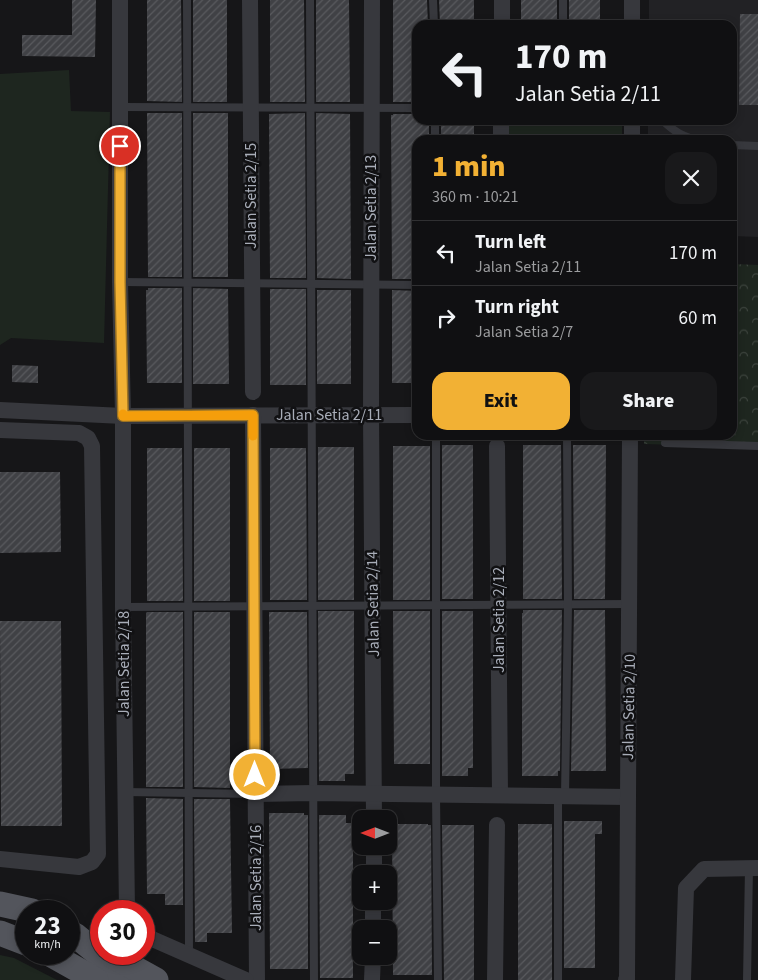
<!DOCTYPE html>
<html lang="en">
<head>
<meta charset="utf-8">
<style>
	body { margin:0; font-family:"Source Sans 3",sans-serif; background:#19191b; color:#f1f3f6; height:100vh; display:flex; flex-direction:column; font-size:19px; white-space:nowrap }
	* { box-sizing:border-box; margin:0 }
	p { font-size:16px; color:#9c9d9f }
	.icon { flex:none; width:28px; height:28px; fill:none; stroke:currentColor; stroke-width:2; stroke-linecap:round; stroke-linejoin:round }
	.map { position:relative; flex:1; overflow:hidden }
	.drawer { position:absolute; left:412px; top:135px; width:325px; height:305px; display:flex; flex-direction:column; background:#101012; border-radius:15px; box-shadow:0 2px 8px #0003,0 0 0 1px #303032 }
	.drawer>* { flex:none }
	.guide { position:absolute; left:412px; top:20px; width:325px; height:105px; border-radius:15px; box-shadow:0 2px 8px #0003,0 0 0 1px #303032; background:#101012; color:#f1f3f6; overflow:hidden }
	.needle { width:32px; rotate:270deg }
	.fabs { position:absolute; left:352px; top:810px; display:grid; gap:10px }
	.fabs a { display:grid; place-items:center; width:45px; height:45px; border-radius:10px; background:#101012; box-shadow:0 2px 8px #0003,0 0 0 1px #303032; font-size:25px }
	.speed { position:absolute; left:15px; top:900px; display:flex; gap:10px; font-size:25px; font-weight:700; text-align:center }
	.speed>* { display:grid; place-content:center; width:65px; height:65px; border-radius:50%; background:#101012; box-shadow:0 2px 8px #0003,0 0 0 1px #303032; line-height:1 }
	.speed small { font-size:12px; font-weight:400 }
	.speed .limit { border:8px solid #d22; background:#fff; color:#111 }
	.pin { position:absolute; display:grid; place-items:center; width:42px; height:42px; color:#fff; margin:-21px; border:2px solid #fff; border-radius:50%; box-shadow:0 1px 5px #0007 }
	.me { position:absolute; width:55px; margin:-28px; rotate:0deg; stroke-linejoin:round; filter:drop-shadow(0 0 4px #0008) }
	.turn { display:flex; align-items:center; gap:18px; height:105px; padding:0 20px; font-size:22px }
	.turn .icon { width:65px; height:65px; stroke-width:2.5 }
	.turn b { display:block; font-size:35px; line-height:42px }
	.round { display:grid; place-items:center; flex:none; width:52px; height:52px; border-radius:15px; background:#19191b }
	.overview { display:flex; align-items:center; justify-content:space-between; height:85px; padding:0 20px }
	h1 { font-size:30px; font-weight:800; line-height:38px; color:#f2b134 }
	.action { display:flex; gap:10px; margin-top:auto; padding:10px 20px }
	.action a { flex:1; height:58px; border-radius:15px; background:#f2b134; color:#111; font-size:20px; font-weight:800; line-height:58px; text-align:center }
	.action a+a { background:#19191b; color:#f1f3f6 }
	ul { padding:0; list-style:none }
	li { display:flex; align-items:center; gap:15px; height:65px; padding:0 20px; border-top:1px solid #303032 }
	li div { flex:1 }
	li b { display:block; font-size:19px }
	li em { font-style:normal }
	.map>svg:first-child { display:block }
</style>
</head>
<body>
<div class="map">
<svg width="758" height="980" viewBox="0 0 758 980">
	<defs>
		<pattern id="forest-crowns" width="20" height="18" patternUnits="userSpaceOnUse" patternTransform="scale(1.25)"><rect width="20" height="18" fill="#1e261f"/><path d="M2 6a3 3 0 1 1 6 0M12 15a3 3 0 1 1 6 0" fill="none" stroke="#3c433d"/></pattern>
		<pattern id="building-hatch" width="6" height="6" patternUnits="userSpaceOnUse" patternTransform="scale(1.25)"><rect width="6" height="6" fill="#404145"/><path d="M-1 1l2-2M0 6l6-6M5 7l2-2" fill="none" stroke="#595a5e"/></pattern>
	</defs>
	<rect width="100%" height="100%" fill="#161618"/>
	<polygon fill="#222225" points="649,0 758,0 758,237 733,236 732,140 648,140 648,120 732,120 732,25 649,25"/>
	<polygon fill="url(#forest-crowns)" points="733,264 758,265 758,447 644,444 644,435 732,435"/>
	<g fill="#1e261f">
		<polygon points="69,70 71,111 110,112 104,343 11,338 0,345 0,74"/>
		<rect x="507" y="120" width="115" height="20"/>
		<polygon points="0,955 14,958 57,980 0,980"/>
	</g>
	<g fill="url(#building-hatch)">
		<polygon points="72,0 96,0 95,57 22,56 22,35 72,35"/>
		<polygon points="147,0 181,0 182,102 147,101"/>
		<rect x="193" y="0" width="34" height="102"/>
		<polygon points="270,0 304,0 305,102 270,102"/>
		<polygon points="316,0 349,0 350,102 316,102"/>
		<polygon points="393,0 427,0 428,25 418,25 418,102 393,102"/>
		<polygon points="439,0 474,0 474,25 440,25"/>
		<rect x="521" y="0" width="36" height="25"/>
		<rect x="569" y="0" width="31" height="25"/>
		<polygon points="740,14 758,14 758,105 739,105"/>
		<polygon points="147,113 182,113 182,277 148,277"/>
		<rect x="193" y="113" width="35" height="164"/>
		<polygon points="305,113 306,278 270,278 269,114"/>
		<polygon points="316,113 350,114 351,279 317,278"/>
		<polygon points="393,114 418,114 418,120 429,120 429,140 418,140 418,279 392,279 392,278 391,115 393,115"/>
		<rect x="441" y="120" width="33" height="20"/>
		<polygon points="148,288 182,288 182,383 147,383 146,290 148,290"/>
		<polygon points="193,288 228,289 229,384 193,384"/>
		<rect x="270" y="289" width="36" height="96"/>
		<rect x="317" y="290" width="34" height="94"/>
		<polygon points="392,290 418,291 418,383 392,383"/>
		<polygon points="12,365 38,366 38,383 12,382"/>
		<rect x="442" y="445" width="31" height="154"/>
		<polygon points="523,445 561,445 562,599 523,599"/>
		<polygon points="573,445 606,445 605,599 574,599"/>
		<rect x="393" y="446" width="37" height="154"/>
		<rect x="318" y="447" width="36" height="153"/>
		<polygon points="147,448 182,448 183,601 147,601"/>
		<rect x="194" y="448" width="36" height="153"/>
		<polygon points="270,448 306,448 307,600 270,600"/>
		<polygon points="0,472 60,472 61,552 0,553"/>
		<polygon points="523,610 562,610 560,771 558,771 558,776 522,776 522,613 523,613"/>
		<polygon points="574,610 605,610 606,771 571,771"/>
		<polygon points="318,611 354,611 354,774 345,774 345,781 319,781"/>
		<polygon points="393,611 430,611 430,764 394,764"/>
		<polygon points="442,611 473,611 473,768 468,768 468,776 442,776"/>
		<polygon points="147,612 183,612 183,787 146,787 146,613"/>
		<polygon points="194,612 230,612 230,788 194,787"/>
		<polygon points="269,612 307,612 308,768 270,769"/>
		<polygon points="0,621 61,621 62,826 1,826"/>
		<polygon points="146,798 183,799 183,905 165,905 165,894 147,894"/>
		<polygon points="194,799 230,799 230,800 232,933 207,933 207,942 195,942"/>
		<polygon points="269,813 304,813 304,815 308,815 308,969 270,969"/>
		<polygon points="319,815 346,815 346,823 353,823 353,978 320,978"/>
		<polygon points="564,821 602,821 602,834 595,834 595,968 564,968"/>
		<polygon points="392,824 428,824 428,825 431,825 432,975 393,975"/>
		<rect x="518" y="824" width="34" height="156"/>
		<polygon points="442,825 474,825 474,980 444,980"/>
	</g>
	<g fill="none" stroke-linecap="round" stroke-linejoin="round">
		<g stroke="#37383d" stroke-width="8">
			<polyline points="187,0 189,955"/>
			<polyline points="310,0 314,980"/>
			<polyline points="433,0 434,25"/>
			<polyline points="563,25 563,0"/>
			<polyline points="120,107 418,108"/>
			<polyline points="435,120 435,140"/>
			<path d="M 662,120 C 674,131 681,136 697,140"/>
			<polyline points="732,145 758,146"/>
			<polyline points="120,282 418,285"/>
			<polyline points="436,435 436,794 438,980"/>
			<polyline points="665,443 758,446"/>
			<polyline points="123,607 630,604"/>
			<polyline points="125,792 255,794"/>
			<polyline points="558,796 558,980"/>
			<polyline points="565,796 568,605 567,435"/>
			<polyline points="747,980 749,868"/>
		</g>
		<g stroke="#37383d" stroke-width="16">
			<polyline points="120,0 120,282 123,416 123,607 127,911"/>
			<polyline points="250,0 253,392"/>
			<polyline points="372,0 371,415 374,819"/>
			<polyline points="502,25 502,0"/>
			<polyline points="632,25 632,0"/>
			<polyline points="501,140 501,120"/>
			<polyline points="632,140 632,120"/>
			<polyline points="0,410 123,416 418,415"/>
			<polyline points="253,415 257,980"/>
			<polyline points="0,430 79,433 88,438 92,446 98,854 92,862 79,867 0,859"/>
			<polyline points="497,446 500,795"/>
			<polyline points="255,794 313,793 628,797"/>
			<polyline points="374,874 374,846"/>
			<polyline points="373,929 373,901"/>
			<polyline points="144,931 150,938 246,980"/>
			<polyline points="372,980 373,956"/>
			<polyline points="495,980 497,825"/>
			<polyline points="626,980 627,979 630,435"/>
			<polyline points="683,980 686,888 704,869 758,868"/>
		</g>
		<g stroke="#53555c" stroke-width="25">
			<polyline points="0,904 32,911"/>
			<polyline points="0,933 26,943"/>
			<polyline points="75,935 112,965 122,980"/>
			<polyline points="50,954 96,980"/>
			<polyline points="109,954 156,980"/>
		</g>
	</g>
	<g fill="none" stroke-linecap="round" stroke-linejoin="round">
		<defs>
			<polyline id="route" points="120,146 120,282 123,416 253,415 255,775"/>
		</defs>
		<use href="#route" stroke="#9d7322" stroke-width="12"/>
		<use href="#route" stroke="#f2b134" stroke-width="9"/>
		<polyline stroke="#f59e0b" stroke-width="9" points="123,414 123,416 253,415 253,436"/>
	</g>
	<g text-anchor="middle" dominant-baseline="central" stroke-width="5" stroke-linejoin="round" paint-order="stroke">
		<g font-size="16" fill="#a8adb8" stroke="#111113">
			<text transform="translate(251 196) rotate(-90)">Jalan Setia 2/15</text>
			<text transform="translate(371 208) rotate(-90)">Jalan Setia 2/13</text>
			<text x="329" y="415">Jalan Setia 2/11</text>
			<text transform="translate(373 604) rotate(-91)">Jalan Setia 2/14</text>
			<text transform="translate(499 620) rotate(-90)">Jalan Setia 2/12</text>
			<text transform="translate(124 664) rotate(-90)">Jalan Setia 2/18</text>
			<text transform="translate(629 707) rotate(-89)">Jalan Setia 2/10</text>
			<text transform="translate(256 878) rotate(-90)">Jalan Setia 2/16</text>
		</g>
	</g>
</svg>
<div class="fabs">
<a><svg class="needle" viewBox="-14 -14 28 28"><path d="M0-13l5 13h-10z" fill="#e53935"/><path d="M0 13l5-13h-10z" fill="#9c9d9f"/></svg></a>
<a>+</a>
<a>−</a>
</div>
<div class="speed"><div>23<small>km/h</small></div><div class="limit">30</div></div>
<div class="pin" style="left:120px;top:146px;background:#d93025"><svg class="icon" aria-label="arrive" viewBox="0 0 24 24"><path d="M6 21V4h12l-3 4 3 4H6"/></svg></div>
<svg class="me" style="left:255px;top:775px" viewBox="-20 -20 40 40"><circle r="17" fill="#f2b134" stroke="#fff" stroke-width="3"/><path d="M0-11L8 9 0 5-8 9z" fill="#fff"/></svg>
<div class="guide">
<div class="turn"><svg class="icon" aria-label="left" viewBox="0 0 24 24"><path d="M17 20v-9H6M10 6l-5 5 5 5"/></svg><div><b>170 m</b>Jalan Setia 2/11</div></div>
</div>
<section class="drawer">
<div class="overview"><div><h1>1 min</h1><p>360 m · 10:21</p></div><a class="round"><svg class="icon" aria-label="close" viewBox="0 0 24 24"><path d="M6 6l12 12M18 6L6 18"/></svg></a></div>
<ul>
<li><svg class="icon" aria-label="left" viewBox="0 0 24 24"><path d="M17 20v-9H6M10 6l-5 5 5 5"/></svg><div><b>Turn left</b><p>Jalan Setia 2/11</p></div><em>170 m</em></li>
<li><svg class="icon" aria-label="right" viewBox="0 0 24 24"><path d="M7 20v-9h11M14 6l5 5-5 5"/></svg><div><b>Turn right</b><p>Jalan Setia 2/7</p></div><em>60 m</em></li>
</ul>
<div class="action"><a>Exit</a><a>Share</a></div>
</section>
</div>
</body>
</html>
